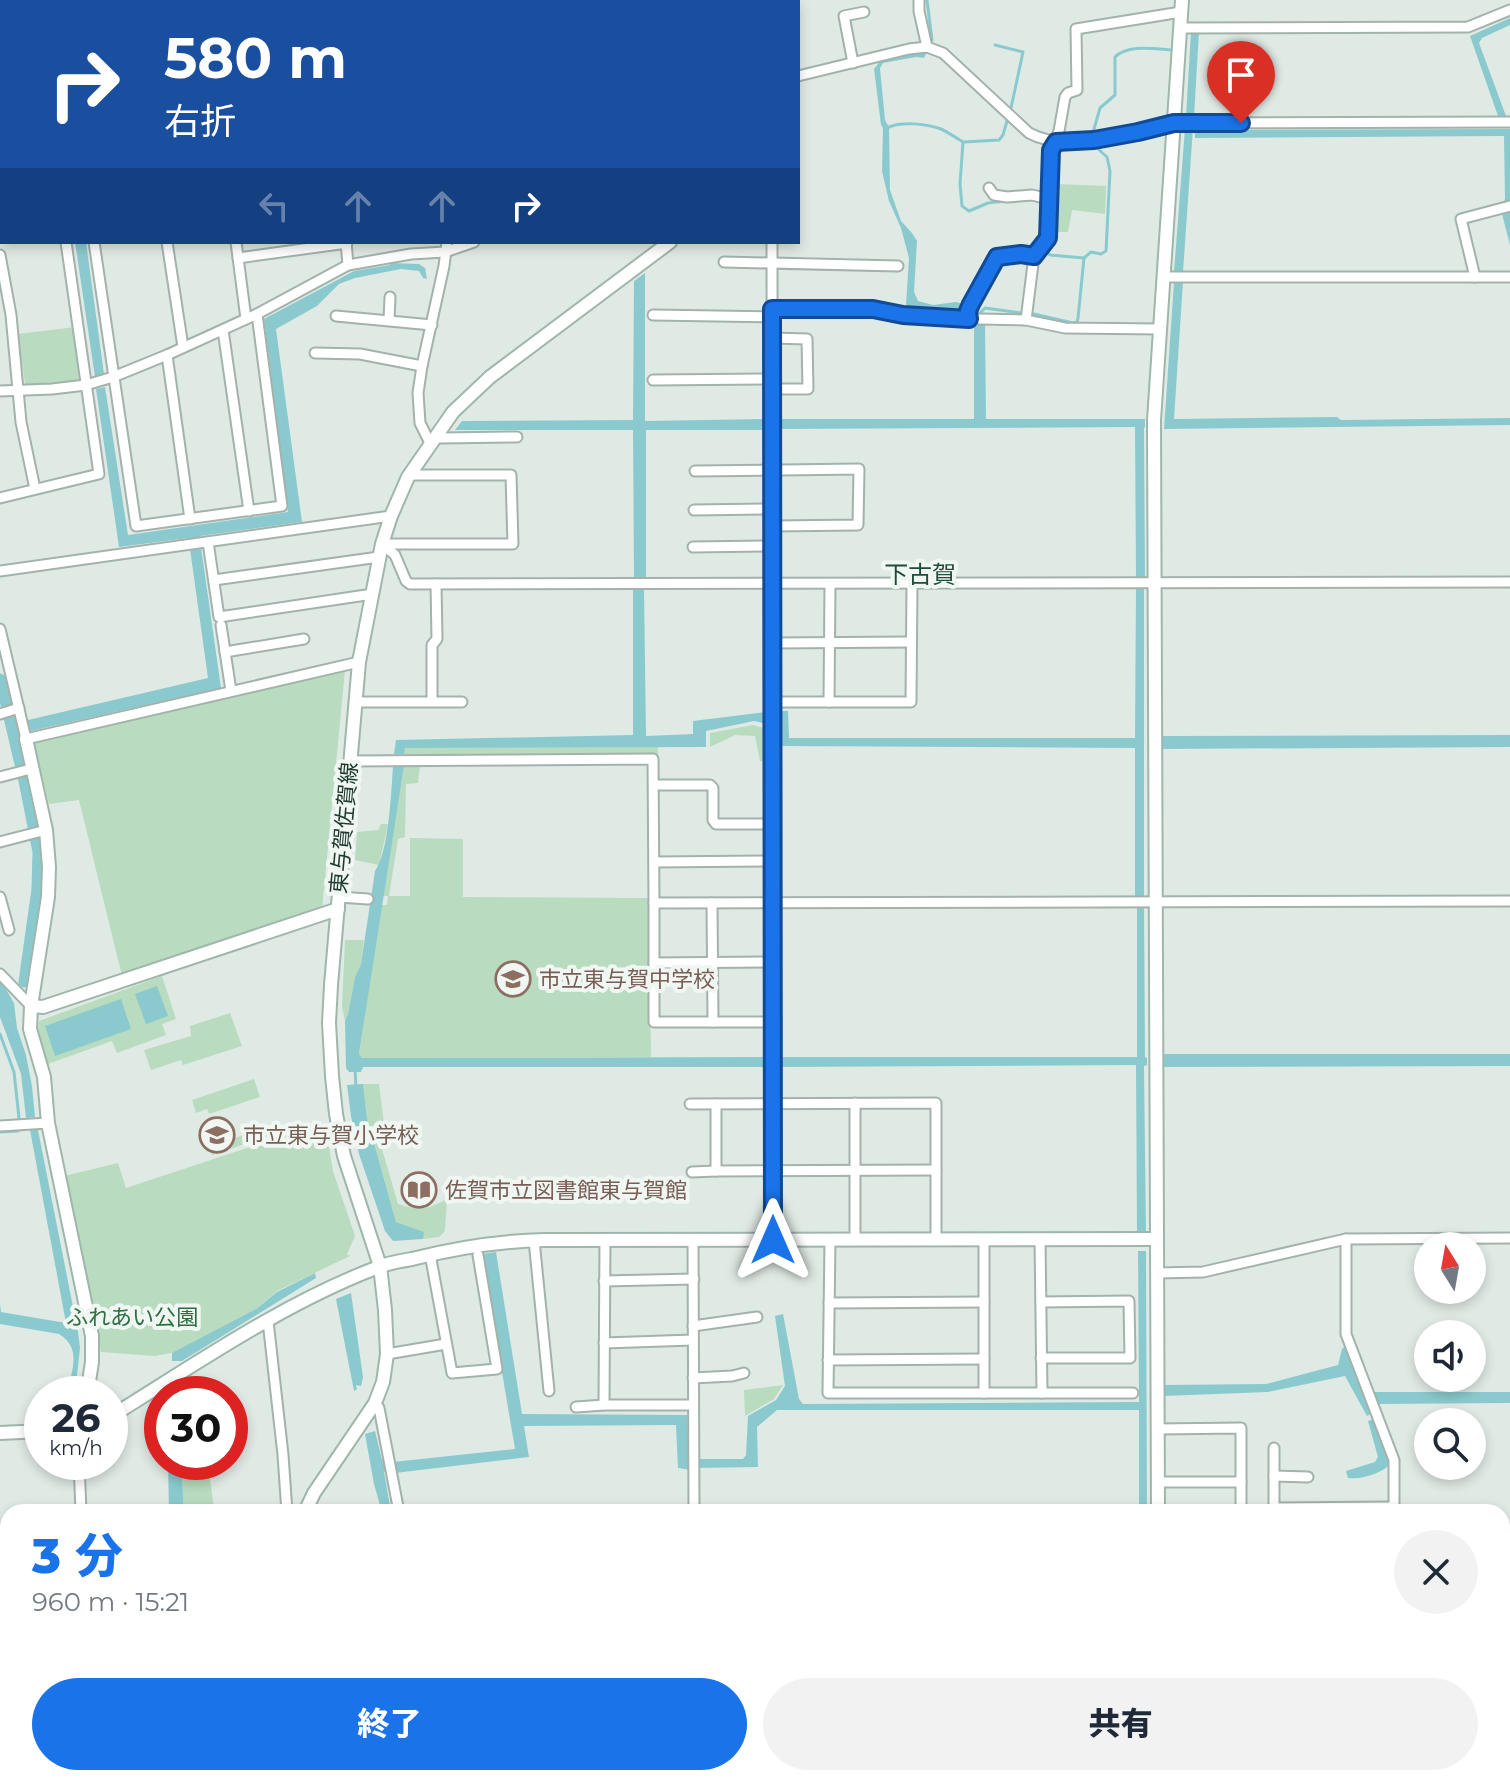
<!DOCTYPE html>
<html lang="ja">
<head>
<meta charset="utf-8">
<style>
	body { margin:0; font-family:Montserrat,"Noto Sans JP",sans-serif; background:#f2f2f3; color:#1f2937; height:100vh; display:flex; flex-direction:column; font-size:30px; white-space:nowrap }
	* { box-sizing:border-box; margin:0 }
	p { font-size:26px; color:#747a83 }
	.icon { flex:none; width:44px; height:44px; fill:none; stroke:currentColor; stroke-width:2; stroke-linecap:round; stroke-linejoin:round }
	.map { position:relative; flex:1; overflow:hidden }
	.panel { position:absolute; left:0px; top:1504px; width:1510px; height:282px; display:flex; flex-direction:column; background:#fff; border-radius:24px 24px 0 0; box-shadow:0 4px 12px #0003 }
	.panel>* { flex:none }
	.top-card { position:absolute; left:0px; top:0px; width:800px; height:244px; box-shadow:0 4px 12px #0003; background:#1a4fa0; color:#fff; overflow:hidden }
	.needle { width:52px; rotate:349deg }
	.buttons { position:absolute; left:1414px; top:1232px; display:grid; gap:16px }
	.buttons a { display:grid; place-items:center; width:72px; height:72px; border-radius:50%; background:#fff; box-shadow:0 4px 12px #0003; font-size:40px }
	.speed { position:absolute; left:24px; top:1376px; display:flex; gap:16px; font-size:40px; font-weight:700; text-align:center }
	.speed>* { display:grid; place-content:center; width:104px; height:104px; border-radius:50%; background:#fff; box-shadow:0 4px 12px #0003; line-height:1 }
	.speed small { font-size:20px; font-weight:400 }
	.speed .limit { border:12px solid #d22; background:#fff; color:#111 }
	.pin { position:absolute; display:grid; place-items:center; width:68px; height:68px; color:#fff; margin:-82px -34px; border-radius:50% 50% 50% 0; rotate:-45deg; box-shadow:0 0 8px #0007 }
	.pin .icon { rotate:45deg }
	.me { position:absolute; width:88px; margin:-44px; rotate:0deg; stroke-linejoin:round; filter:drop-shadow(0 0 6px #0008) }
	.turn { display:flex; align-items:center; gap:28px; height:168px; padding:0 32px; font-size:36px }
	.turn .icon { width:104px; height:104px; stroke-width:2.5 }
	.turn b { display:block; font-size:56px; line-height:68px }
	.lanes { display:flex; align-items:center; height:76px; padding:0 32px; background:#0003; justify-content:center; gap:40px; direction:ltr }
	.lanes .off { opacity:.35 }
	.round { display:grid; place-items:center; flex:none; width:84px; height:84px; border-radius:42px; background:#f2f2f3 }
	.overview { display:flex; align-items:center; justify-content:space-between; height:136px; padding:0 32px }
	h1 { font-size:48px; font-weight:800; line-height:60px; color:#1a73e8 }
	.action { display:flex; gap:16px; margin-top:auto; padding:16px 32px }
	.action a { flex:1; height:92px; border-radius:48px; background:#1a73e8; color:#fff; font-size:32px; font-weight:800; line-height:92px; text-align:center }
	.action a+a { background:#f2f2f3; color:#1f2937 }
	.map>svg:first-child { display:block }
</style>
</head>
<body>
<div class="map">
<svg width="1510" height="1785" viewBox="0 0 1510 1785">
	<rect width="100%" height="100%" fill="#e0eae5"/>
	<g fill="#b9dbbf">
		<polygon points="1056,184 1106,186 1105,214 1072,210 1068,232 1055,232"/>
		<polygon points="75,327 83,379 58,384 25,384 18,334"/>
		<polygon points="345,670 322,909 122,976 79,800 49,804 33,740"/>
		<polygon points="753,725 767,729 767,761 760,761 755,736 735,735 710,747 710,733"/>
		<polygon points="658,747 658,754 404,754 404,748"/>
		<polygon points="420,765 418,783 406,784 405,837 398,839 389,896 410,896 410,838 463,839 463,897 649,898 651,1057 362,1058 359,1055 381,905 387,905 388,896 383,896 404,766"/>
		<polygon points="381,824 388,824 379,865 355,860 357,832 378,830"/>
		<polygon points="345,940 364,940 361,964 355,977 348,1014 345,1021 342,1007"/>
		<polygon points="162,976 176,1019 162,1024 166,1035 117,1053 112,1041 48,1064 38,1030 39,1021"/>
		<polygon points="230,1013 242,1046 183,1065 181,1060 151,1070 144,1050 191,1036 190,1026"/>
		<polygon points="254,1079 260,1097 209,1114 207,1109 196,1113 192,1100"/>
		<path d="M 363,1084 L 379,1084 L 384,1123 L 377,1132 L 398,1204 C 420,1211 427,1210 447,1199 L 445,1231 L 439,1237 L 423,1239 L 423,1232 L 396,1222 L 367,1118 Z"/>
		<polygon points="278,1123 281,1132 212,1155 209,1147"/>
		<polygon points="292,1133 329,1147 333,1171 355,1236 347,1254 350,1256 277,1291 256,1309 176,1352 155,1356 101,1352 64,1176 118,1163 126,1188"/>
		<polygon points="783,1385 774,1399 745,1416 744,1390"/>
		<polygon points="230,1449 231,1467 209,1471 214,1509 224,1508 224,1512 184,1512 181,1462 230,1462"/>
	</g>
	<g fill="#8acace">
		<polygon points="1510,18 1510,25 1482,38 1479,43 1506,116 1498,116 1470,36"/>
		<polygon points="1191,31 1199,32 1194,117 1186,117"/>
		<polygon points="922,53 926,54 924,58 916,57 883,63 880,68 885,120 889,127 890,190 901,221 912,233 917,241 914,292 918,301 933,305 956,302 964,304 965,308 928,313 906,305 909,258 901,228 889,201 882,171 883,128 881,125 874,69 881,60"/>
		<polygon points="1185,128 1193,128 1183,272 1174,272"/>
		<polygon points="1510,129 1510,245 1502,214 1505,198 1504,136 1195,138 1195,130"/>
		<polygon points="75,242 86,242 104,374 95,377"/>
		<polygon points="391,263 419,264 425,268 427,279 423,278 419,271 401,269 355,278 339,284 317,306 276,329 302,522 200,536 200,538 189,540 188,538 119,547 96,389 105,387 128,535 288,512 264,319 354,271 390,265"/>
		<polygon points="645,273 645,421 766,419 766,430 646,430 646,579 634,580 633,430 455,430 462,421 633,420 634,281"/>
		<polygon points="1174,282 1183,282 1174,419 1337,417 1341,420 1510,418 1510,425 1164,429"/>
		<polygon points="974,323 985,323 986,419 1145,419 1145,427 1144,428 1145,578 1136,578 1135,427 777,429 777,419 974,419"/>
		<polygon points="201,547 221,688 31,731 28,726 28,720 208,678 190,549"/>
		<polygon points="1136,587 1144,587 1144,897 1135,897 1135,748 778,746 778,711 788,711 789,738 1135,738"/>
		<polygon points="633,588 644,588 646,736 693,734 693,721 766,712 767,724 754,721 706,731 706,747 405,748 404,754 394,754 396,740 633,735"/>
		<polygon points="1510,735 1510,747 1162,749 1162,736"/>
		<path d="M 404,766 L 359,1054 L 362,1058 L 764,1057 L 767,1063 L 764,1064 L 764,1067 L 363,1067 L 361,1072 L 349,1072 L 346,1068 L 345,1021 L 348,1014 L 355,977 L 361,964 L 375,871 C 389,851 391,793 393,767 Z"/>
		<polygon points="1137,905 1144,905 1145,1057 1147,1058 1147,1065 1144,1066 1146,1233 1137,1233 1136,1065 779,1067 779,1057 1137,1057"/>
		<polygon points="0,979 14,1003 17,1028 26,1055 32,1086 35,1117 26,1118 21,1074 0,1017"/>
		<polygon points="157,986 168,1016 146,1024 135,994"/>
		<polygon points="121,999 131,1029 55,1056 45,1026"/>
		<polygon points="1162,1054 1510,1054 1510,1066 1162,1067"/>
		<polygon points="363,1084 367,1118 396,1222 424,1232 423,1239 393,1241 385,1231 359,1154 351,1116 347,1085"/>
		<path d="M 30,1130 L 38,1130 L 78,1332 L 80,1348 L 75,1394 L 67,1394 C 71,1371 83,1349 59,1334 L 0,1324 L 0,1304 L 1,1312 L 66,1323 Z"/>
		<polygon points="1138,1251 1146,1251 1147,1512 1139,1512 1139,1410 777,1410 757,1427 758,1467 692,1468 691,1470 678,1468 676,1425 524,1426 529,1457 395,1473 393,1462 515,1449 482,1254 496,1252 522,1414 687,1415 689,1454 691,1459 743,1459 746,1455 748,1416 776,1400 785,1386 775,1316 783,1314 799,1399 803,1404 1139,1402"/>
		<polygon points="315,1273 316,1278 182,1361 172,1361 172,1353 256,1309 277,1292"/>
		<polygon points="351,1293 363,1377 361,1386 356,1385 357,1389 354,1391 336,1299"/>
		<polygon points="1346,1345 1371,1392 1510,1392 1510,1403 1376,1404 1372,1413 1367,1416 1345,1376 1268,1392 1163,1396 1163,1385 1266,1384 1338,1365 1342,1349"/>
		<path d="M 1374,1419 L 1391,1463 C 1383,1473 1361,1480 1348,1478 L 1346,1471 L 1375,1462 L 1378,1457 L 1368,1421 Z"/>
		<polygon points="375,1431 382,1460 387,1464 388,1469 384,1472 391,1512 382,1512 374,1484 365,1434"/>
		<polygon points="168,1462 181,1462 184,1512 169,1512"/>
	</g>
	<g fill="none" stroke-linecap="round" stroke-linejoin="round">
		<g stroke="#8acace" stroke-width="3">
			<polyline points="927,0 932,40"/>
			<polyline points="995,45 1023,52 1011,108"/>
			<path d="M 889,127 C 903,121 927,124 941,129 C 948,132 956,138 963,142 L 960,184 L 962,206 L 969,211 L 988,203 L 1005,201"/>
			<path d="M 1092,136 L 1100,108 L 1115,95 L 1115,57 C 1128,44 1154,49 1172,50"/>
			<polyline points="964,142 999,140 1003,135 1007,121"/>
			<polyline points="1036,200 1043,203 1044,206 1042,239"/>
			<polyline points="1084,258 1091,252 1101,254 1106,251 1110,171 1107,157 1095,146"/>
			<polyline points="979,314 985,308 1021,313"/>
			<polyline points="1034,314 1073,323 1077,322 1078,318 1084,258 1050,255 1046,251"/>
			<polyline points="0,1034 14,1072 19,1118"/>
			<polyline points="355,1068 356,1088"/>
			<polyline points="0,1132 18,1131"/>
			<polyline points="1506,1743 1510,1742"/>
		</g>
		<polyline stroke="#8acace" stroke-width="11" points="0,679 24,781 38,852 37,889 24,982"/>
		<defs>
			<g id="street">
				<polyline points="0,0 2,0"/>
				<polyline points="31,0 31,2"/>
				<polyline points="452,0 453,2"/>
				<polyline points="659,0 660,2"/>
				<polyline points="919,0 919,11 927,47"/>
				<polyline points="260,2 260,0"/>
				<polyline points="1180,28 1468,27 1510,10"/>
				<polyline points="0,56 2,56"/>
				<polyline points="853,63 844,16 864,12"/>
				<path d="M 798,76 L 909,49 L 927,47 L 943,53 L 1029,133 C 1067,154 1133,134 1174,123 L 1510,122"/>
				<polyline points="0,111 2,111"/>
				<polyline points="0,181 2,181"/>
				<polyline points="989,188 994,195 1007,197 1032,195 1049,199"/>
				<polyline points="94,242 136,526 282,506 257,314"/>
				<polyline points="167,242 183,347"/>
				<polyline points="236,242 246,319"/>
				<polyline points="346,242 348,265"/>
				<polyline points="772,242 773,1240"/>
				<polyline points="0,255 11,315 21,422 35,489"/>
				<polyline points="238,258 347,243"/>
				<polyline points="724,262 898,266"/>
				<polyline points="1163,277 1510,277"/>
				<polyline points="1475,277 1461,219 1510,206"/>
				<polyline points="772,309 873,309 901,315 927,318 1026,320 1065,328 1160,329"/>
				<polyline points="653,315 772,317"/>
				<polyline points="336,316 432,325"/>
				<polyline points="969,319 968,311 971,304 997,257 1021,254 1034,256"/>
				<polyline points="389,320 390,297"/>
				<polyline points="1026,320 1034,256 1048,238 1051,150 1059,131 1065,97 1068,93 1077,90 1076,29 1181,12"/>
				<polyline points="223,330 249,511"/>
				<polyline points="772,338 807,339 808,389 772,389"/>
				<polyline points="315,353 360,354 422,366"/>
				<polyline points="167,355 190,519"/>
				<polyline points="653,380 772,379"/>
				<polyline points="0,391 52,389 86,385 113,377 167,355 257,314 348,265 411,254 445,252 474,242"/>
				<polyline points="435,436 441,438 517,437"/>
				<polyline points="430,443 420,423 418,393 422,366 444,266 447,242"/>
				<polyline points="695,471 859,469 858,525 773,526"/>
				<polyline points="0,498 99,474 66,242"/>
				<polyline points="694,510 773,509"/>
				<polyline points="208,542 219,617 366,595 372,596"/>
				<polyline points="382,544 395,555 406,581 410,584 1510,582"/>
				<polyline points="382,544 513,544 511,475 409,475"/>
				<polyline points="693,547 773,546"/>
				<polyline points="0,571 391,516"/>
				<polyline points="214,580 379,557"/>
				<polyline points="221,625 231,691"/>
				<polyline points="0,629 26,739 359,662"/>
				<polyline points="773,643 911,642"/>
				<polyline points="225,652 304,639"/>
				<polyline points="432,701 432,645 437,639 436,584"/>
				<polyline points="355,702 462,702"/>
				<polyline points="773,702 911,702 912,584"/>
				<polyline points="829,702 830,584"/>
				<polyline points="0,714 19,708"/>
				<polyline points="350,761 653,759 654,903 1510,901"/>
				<polyline points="0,777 31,769"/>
				<polyline points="654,785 710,785 713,788 713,820 716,824 773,824"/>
				<polyline points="0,842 46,830"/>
				<polyline points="655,862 773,861"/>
				<polyline points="0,897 9,930"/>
				<polyline points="339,897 368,899"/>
				<polyline points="654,903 654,1022 773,1022"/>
				<polyline points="712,903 713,1022"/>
				<polyline points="654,963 773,962"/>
				<polyline points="0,974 31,1006"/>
				<polyline points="855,1103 855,1240"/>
				<polyline points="690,1104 936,1103 936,1240"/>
				<polyline points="716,1104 716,1171 936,1170"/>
				<polyline points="0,1126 48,1123"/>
				<polyline points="692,1172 716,1171"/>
				<polyline points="693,1239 694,1512"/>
				<polyline points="1040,1239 1042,1393"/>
				<polyline points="1346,1239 1346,1334 1394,1460 1394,1512"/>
				<polyline points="534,1240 549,1391"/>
				<polyline points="605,1240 604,1405 693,1405"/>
				<polyline points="830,1240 828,1393 1133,1393"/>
				<polyline points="430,1254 452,1373 497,1369 478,1255"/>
				<polyline points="1157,1273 1203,1272 1346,1239 1510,1238"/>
				<polyline points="604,1281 694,1279"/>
				<polyline points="1041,1302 1129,1301 1130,1358 1041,1358"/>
				<polyline points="829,1303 984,1302"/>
				<polyline points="268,1321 283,1455 287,1512"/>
				<polyline points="693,1326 757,1317"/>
				<polyline points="604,1343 693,1340"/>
				<polyline points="387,1354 446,1344"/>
				<polyline points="828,1360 984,1359"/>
				<polyline points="693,1378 732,1376 744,1373"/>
				<polyline points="984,1393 984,1240"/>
				<polyline points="375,1403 379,1408 399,1512"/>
				<polyline points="576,1407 604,1405"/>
				<polyline points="1158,1429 1241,1428 1241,1512"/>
				<polyline points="1274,1448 1274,1512"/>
				<polyline points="79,1462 81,1512"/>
				<polyline points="1274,1476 1308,1477"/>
				<polyline points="1158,1482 1241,1482"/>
				<polyline points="1274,1508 1394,1507"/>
				<polyline points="1502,1547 1510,1545"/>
				<polyline points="1502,1669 1510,1667"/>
				<polyline points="1502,1690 1510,1690"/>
				<polyline points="0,1767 8,1767"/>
				<polyline points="90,1778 91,1785"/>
				<polyline points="441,1778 441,1785"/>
				<polyline points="696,1778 696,1785"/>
				<polyline points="1465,1778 1465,1785"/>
				<polyline points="283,1785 312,1780"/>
			</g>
			<g id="secondary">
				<polyline points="792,2 792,0"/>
				<polyline points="26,739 46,830 49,867 48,897 31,1006 30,1029 44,1077 48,1123 92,1336 92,1362 87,1394"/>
				<polyline points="31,1006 43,1007 338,909"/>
				<path d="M 110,1417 C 196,1364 282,1304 376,1268 C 387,1263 400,1261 412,1259 C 455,1248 500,1241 545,1240 L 1156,1239"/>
				<polyline points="0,1433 42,1431"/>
				<polyline points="305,1512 314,1493 375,1403 383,1382 387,1354 385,1310 380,1266 344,1156 336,1114 332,1076 329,1023 331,985 359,662 382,544 391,516 408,477 453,412 490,377 670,242"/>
				<polyline points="1158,1512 1154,420 1182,0"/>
				<polyline points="312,1778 312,1785"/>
				<polyline points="1135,1785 1138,1778"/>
			</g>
		</defs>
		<use href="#street" stroke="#a3b2ab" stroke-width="13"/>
		<use href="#secondary" stroke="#9fb6ab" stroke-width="16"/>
		<use href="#street" stroke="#fff" stroke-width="9"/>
		<use href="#secondary" stroke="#fff" stroke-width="12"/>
	</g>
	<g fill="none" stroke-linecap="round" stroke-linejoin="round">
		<defs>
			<polyline id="route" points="773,1240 772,309 873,309 903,315 969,319 968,311 971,304 997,257 1021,254 1034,256 1048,238 1051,150 1056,142 1094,140 1138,132 1174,123 1241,123"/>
		</defs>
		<use href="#route" stroke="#114b97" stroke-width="20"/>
		<use href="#route" stroke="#1a73e8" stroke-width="14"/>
	</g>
	<defs>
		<symbol id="school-ring" viewBox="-11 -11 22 22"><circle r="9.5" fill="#f0f7f3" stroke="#8d6e63" stroke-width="1.5"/><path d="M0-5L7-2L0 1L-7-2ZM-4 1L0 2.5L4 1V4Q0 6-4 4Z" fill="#8d6e63"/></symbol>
		<symbol id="library-ring" viewBox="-11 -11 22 22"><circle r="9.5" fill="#f0f7f3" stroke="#8d6e63" stroke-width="1.5"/><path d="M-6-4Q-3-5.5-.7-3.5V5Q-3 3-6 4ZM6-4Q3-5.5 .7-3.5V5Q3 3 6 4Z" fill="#8d6e63"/></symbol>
	</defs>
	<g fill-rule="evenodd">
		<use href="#school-ring" x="493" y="959" width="40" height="40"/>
		<use href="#school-ring" x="197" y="1115" width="40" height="40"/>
		<use href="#library-ring" x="399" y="1170" width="40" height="40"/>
	</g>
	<g text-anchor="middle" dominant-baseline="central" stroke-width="8" stroke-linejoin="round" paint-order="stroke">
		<g font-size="22" fill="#213a31" stroke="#f0f7f3">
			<text transform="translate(344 828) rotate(-85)">東与賀佐賀線</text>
		</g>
		<g font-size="22" fill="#785e54" stroke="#f0f7f3" text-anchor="start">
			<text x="539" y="979">市立東与賀中学校</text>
			<text x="243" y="1135">市立東与賀小学校</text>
			<text x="445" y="1190">佐賀市立図書館東与賀館</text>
		</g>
		<g font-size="22" fill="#2d6f40" stroke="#f0f7f3">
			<text x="132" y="1317">ふれあい公園</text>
		</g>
		<g font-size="24" fill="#1e4b3c" stroke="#f0f7f3">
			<text x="920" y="574">下古賀</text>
		</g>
	</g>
</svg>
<div class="buttons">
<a><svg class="needle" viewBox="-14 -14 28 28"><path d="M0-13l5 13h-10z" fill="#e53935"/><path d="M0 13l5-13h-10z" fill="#747a83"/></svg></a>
<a><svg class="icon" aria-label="sound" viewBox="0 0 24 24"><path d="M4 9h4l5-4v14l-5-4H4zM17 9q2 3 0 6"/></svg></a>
<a><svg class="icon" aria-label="search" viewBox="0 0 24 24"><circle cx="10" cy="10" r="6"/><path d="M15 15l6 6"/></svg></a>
</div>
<div class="speed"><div>26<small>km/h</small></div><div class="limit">30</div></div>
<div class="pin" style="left:1241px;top:123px;background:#d93025"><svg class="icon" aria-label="arrive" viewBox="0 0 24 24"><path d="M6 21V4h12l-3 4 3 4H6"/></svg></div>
<svg class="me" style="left:773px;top:1240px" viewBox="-20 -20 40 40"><path d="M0-17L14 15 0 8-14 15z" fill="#1a73e8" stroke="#fff" stroke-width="4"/></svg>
<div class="top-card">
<div class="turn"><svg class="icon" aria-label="right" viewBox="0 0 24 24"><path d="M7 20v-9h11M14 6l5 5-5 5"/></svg><div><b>580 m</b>右折</div></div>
<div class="lanes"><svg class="icon off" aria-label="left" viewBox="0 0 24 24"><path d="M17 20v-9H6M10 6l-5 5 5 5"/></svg><svg class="icon off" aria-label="ahead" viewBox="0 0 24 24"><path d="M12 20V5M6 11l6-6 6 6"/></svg><svg class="icon off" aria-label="ahead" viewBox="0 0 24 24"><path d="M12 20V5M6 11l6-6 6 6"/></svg><svg class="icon" aria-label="right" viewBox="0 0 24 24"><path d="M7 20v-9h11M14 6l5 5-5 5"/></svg></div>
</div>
<section class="panel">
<div class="overview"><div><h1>3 分</h1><p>960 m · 15:21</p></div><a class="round"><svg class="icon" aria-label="close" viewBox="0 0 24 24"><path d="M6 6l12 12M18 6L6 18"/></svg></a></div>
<div class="action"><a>終了</a><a>共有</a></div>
</section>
</div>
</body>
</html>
